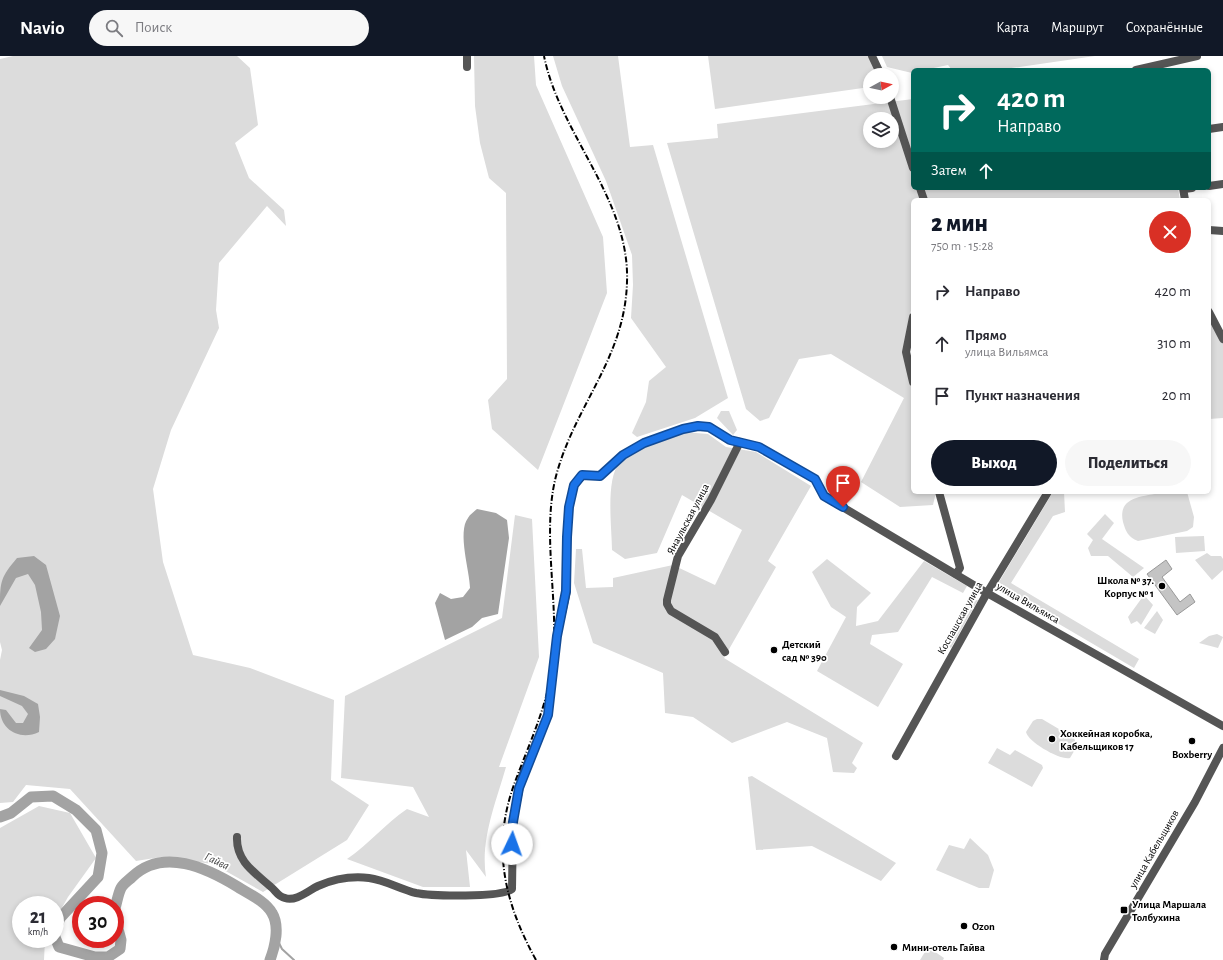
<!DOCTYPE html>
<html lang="ru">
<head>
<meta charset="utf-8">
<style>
	body { margin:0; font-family:"Alegreya Sans",sans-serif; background:#f7f7f7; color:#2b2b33; height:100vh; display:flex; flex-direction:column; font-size:15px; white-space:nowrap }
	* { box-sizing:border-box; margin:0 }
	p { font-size:13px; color:#7c7c81 }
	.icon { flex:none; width:22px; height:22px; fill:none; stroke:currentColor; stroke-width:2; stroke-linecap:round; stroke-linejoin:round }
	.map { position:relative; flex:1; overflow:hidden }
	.panel { position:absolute; left:911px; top:142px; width:300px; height:296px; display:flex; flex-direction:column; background:#fff; border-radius:6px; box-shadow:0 2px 6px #0003 }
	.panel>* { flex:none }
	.hud { position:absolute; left:911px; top:12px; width:300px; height:122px; border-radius:6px; box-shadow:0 2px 6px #0003; background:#00695c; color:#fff; overflow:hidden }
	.needle { width:26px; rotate:82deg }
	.buttons { position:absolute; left:863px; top:12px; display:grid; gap:8px }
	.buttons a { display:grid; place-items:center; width:36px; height:36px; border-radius:50%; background:#fff; box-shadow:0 2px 6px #0003; font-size:20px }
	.speed { position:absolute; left:12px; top:840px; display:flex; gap:8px; font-size:20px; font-weight:700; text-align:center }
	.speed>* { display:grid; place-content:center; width:52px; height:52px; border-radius:50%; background:#fff; box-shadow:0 2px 6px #0003; line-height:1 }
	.speed small { font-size:10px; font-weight:400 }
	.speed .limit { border:6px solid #d22; background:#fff; color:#111 }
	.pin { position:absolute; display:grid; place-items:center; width:34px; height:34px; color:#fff; margin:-41px -17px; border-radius:50% 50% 50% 0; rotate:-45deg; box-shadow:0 0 4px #0007 }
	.pin .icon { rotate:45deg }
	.me { position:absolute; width:44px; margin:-22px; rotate:3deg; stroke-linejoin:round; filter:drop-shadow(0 0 3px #0008) }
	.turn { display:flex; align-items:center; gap:14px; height:84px; padding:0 20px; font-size:18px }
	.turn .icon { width:52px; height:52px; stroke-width:2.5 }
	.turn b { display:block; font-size:28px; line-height:34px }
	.then { display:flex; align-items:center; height:38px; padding:0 20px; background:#0003; gap:8px; font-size:15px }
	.round { display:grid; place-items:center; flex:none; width:42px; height:42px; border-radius:21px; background:#f7f7f7 }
	.head { display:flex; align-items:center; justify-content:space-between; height:68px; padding:0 20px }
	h1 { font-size:24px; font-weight:800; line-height:30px; color:#111827 }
	.cta { display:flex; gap:8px; margin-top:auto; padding:8px 20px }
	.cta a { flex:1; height:46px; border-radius:24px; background:#111827; color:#fff; font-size:16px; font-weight:800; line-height:46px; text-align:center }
	.cta a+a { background:#f7f7f7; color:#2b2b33 }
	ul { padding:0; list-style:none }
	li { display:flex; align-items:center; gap:12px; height:52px; padding:0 20px }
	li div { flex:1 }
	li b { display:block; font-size:15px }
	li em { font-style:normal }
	header { display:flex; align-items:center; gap:24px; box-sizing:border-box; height:56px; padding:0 20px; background:#111827; color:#fff }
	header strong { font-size:19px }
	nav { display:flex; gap:22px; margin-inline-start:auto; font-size:14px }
	.search { width:280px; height:36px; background:#f7f7f7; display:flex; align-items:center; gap:10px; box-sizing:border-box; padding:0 14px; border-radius:22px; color:#7c7c81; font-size:15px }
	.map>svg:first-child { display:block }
</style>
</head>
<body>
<header>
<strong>Navio</strong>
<div class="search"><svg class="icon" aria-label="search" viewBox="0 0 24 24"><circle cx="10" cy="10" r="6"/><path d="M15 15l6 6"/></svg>Поиск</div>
<nav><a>Карта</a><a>Маршрут</a><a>Сохранённые</a></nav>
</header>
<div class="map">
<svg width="1223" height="904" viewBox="0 0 1223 904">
	<rect width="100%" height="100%" fill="#fff"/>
	<g fill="#dcdcdc" fill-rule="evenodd">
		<polygon points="13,0 237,0 250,12 258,69 235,87 249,122 284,154 286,170 267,150 219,207 216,254 219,272 171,374 153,433 163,506 193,599 250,612 334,644 331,724 369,749 347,784 263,836 213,808 161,801 136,805 70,733 26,729 13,746 0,747 0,604 2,594 0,586 0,3"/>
		<polygon points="474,0 534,0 536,29 603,181 607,237 538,414 492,373 488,344 507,323 506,137 489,122 480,87 475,50"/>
		<polygon points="553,0 618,0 630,91 653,89 728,342 695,362 637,381 632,377 646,346 649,325 666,311 631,262 633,229 632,199 606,125 562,30"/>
		<polygon points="708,0 872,0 878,19 870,19 870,31 715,53"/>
		<polygon points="882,0 1095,0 998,14 952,14 948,9 924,14 913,14 912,17 887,11"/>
		<path d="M 913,43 L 913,132 L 1178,132 L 1180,144 L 913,144 L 913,244 L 903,295 L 913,338 L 913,436 L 936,436 L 933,449 L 900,451 L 861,426 L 904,342 L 831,298 L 799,303 L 769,362 L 760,365 L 746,353 L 667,87 L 718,82 L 717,68 ZM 870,63 L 892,63 L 892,85 L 870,85 Z"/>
		<polygon points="1209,260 1223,283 1223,362 1209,363"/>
		<polygon points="721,355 729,355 737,374 733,379 717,362"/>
		<path d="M 684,376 L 708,378 L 726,391 L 756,396 L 811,430 L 768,505 L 776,511 L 724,602 L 863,687 L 852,707 L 857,712 L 854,717 L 833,716 L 827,682 L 787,666 L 732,687 L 693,661 L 665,657 L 663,617 L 593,587 L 574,527 L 576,493 L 582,493 L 586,532 L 613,531 L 613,522 L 673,509 L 715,529 L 742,474 L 682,439 L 657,497 L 625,503 L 612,494 C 612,472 605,423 620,406 C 631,392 667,382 684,376 Z"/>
		<polygon points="1053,436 1064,436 1065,456 1053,460 1011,527 1139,603 1134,612 996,531"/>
		<path d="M 1164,436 L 1187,436 L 1194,461 L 1193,471 L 1187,475 L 1138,485 C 1128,481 1126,476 1123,466 C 1117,439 1145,441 1164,436 Z"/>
		<polygon points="1105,458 1114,467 1102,483 1144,512 1133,521 1108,500 1091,500 1088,492 1093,484 1087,478"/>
		<path d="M 515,459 L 532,463 L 539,601 L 499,711 L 506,711 C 496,746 480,784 486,821 L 466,794 L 470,831 L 423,831 L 347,803 C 369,788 385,768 407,753 L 429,761 L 413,731 L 341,722 L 345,640 L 502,562 Z"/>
		<polygon points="1204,480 1205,495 1176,497 1175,481"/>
		<polygon points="1207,497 1211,500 1221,500 1223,503 1223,514 1212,524 1195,504"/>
		<polygon points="827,503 871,537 857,551 856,570 878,565 924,505 967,530 963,537 932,521 898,576 872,579 870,588 903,608 878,651 817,615 846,561 831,551 812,516"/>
		<polygon points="1144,539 1153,549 1141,569 1137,565 1131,568 1128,561"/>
		<polygon points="978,544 951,592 946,588 967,545"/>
		<polygon points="1157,555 1163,564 1155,578 1144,572"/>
		<polygon points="1217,578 1223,581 1218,592 1199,587 1209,580"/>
		<path d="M 1037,663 L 1042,663 L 1074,682 L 1077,690 L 1070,702 C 1061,705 1028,686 1026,676 L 1033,665 Z"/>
		<polygon points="997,692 1010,699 1015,694 1042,709 1043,712 1032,731 988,707"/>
		<polygon points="752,720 896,807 881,825 812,790 756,794 748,721"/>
		<polygon points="39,750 70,757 96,802 68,841 55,864 55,849 21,849 21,883 45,883 44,904 0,904 0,772"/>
		<polygon points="970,782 988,799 994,814 989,832 979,832 936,814 949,789 964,793"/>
		<polygon points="928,891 944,902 943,904 920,904"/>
	</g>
	<g fill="#a3a3a3">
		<path d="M 477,453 L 496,457 L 507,464 L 509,482 L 498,558 L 482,562 L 472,571 L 445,584 L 435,547 L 440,537 L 451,543 L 463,541 L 470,532 C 470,516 457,476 468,462 C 470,458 474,456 477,453 Z"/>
		<path d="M 34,500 L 46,509 L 60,560 L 55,583 L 46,593 L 35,596 L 29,592 L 42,574 L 41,556 L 35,529 L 28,518 L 16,522 L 0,550 C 0,525 1,521 17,502 Z"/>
		<path d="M 0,634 L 24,640 L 38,648 L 40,661 L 39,676 C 20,685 0,674 0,653 L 6,654 L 16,667 L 23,667 L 28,658 L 22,650 L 0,640 Z"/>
	</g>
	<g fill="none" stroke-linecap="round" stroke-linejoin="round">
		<polyline stroke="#a3a3a3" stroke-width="2" points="276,881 282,893 294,904"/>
		<g stroke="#a3a3a3" stroke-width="11">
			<polyline points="0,761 11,757 31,741 53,740 76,754 96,774 102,797 98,821 60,862 55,875"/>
			<path d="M 115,852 C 117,846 118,838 121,832 C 123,828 129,824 132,821 C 163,791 207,812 238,831 C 249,838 265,845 272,857 C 280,870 275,891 270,904"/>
			<polyline points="55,881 59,891 95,901 108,901 120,893 121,884 115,862"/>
		</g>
	</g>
	<polygon fill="#c4c4c4" stroke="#999" points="1166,504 1172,513 1162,521 1180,546 1190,538 1195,546 1177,559 1147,518"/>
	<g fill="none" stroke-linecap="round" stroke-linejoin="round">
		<g stroke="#555" stroke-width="8">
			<polyline points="872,0 881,19"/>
			<polyline points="467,11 467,0"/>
			<polyline points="1136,14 1197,0"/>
			<polyline points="890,41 913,112"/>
			<polyline points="1209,73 1223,71"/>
			<polyline points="1209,130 1223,128"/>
			<polyline points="920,132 924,144"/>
			<polyline points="1183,132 1185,144"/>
			<polyline points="1184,133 1192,132"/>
			<polyline points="1209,174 1223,175"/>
			<polyline points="1209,256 1223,283"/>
			<polyline points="913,261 906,296 913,326"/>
			<polyline points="939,436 960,512 956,518"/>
			<polyline points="725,596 715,581 671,555 667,548 667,544 678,500 711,444 740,386"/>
			<polyline points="896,700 987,537 1048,436"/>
			<path d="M 237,781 C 236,805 254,816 271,831 C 276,835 278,841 285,842 C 296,846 309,834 318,830 C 334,823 352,820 369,822 C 385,824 400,833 416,837 C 430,840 502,842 512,833 L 513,766 L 522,720 L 548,659 L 557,580 L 567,535 L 567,481 L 569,451 L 574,429 L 583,419 L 600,420 L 623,399 L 644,387 L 683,373 L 698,370 L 709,371 L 730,384 L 759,391 L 815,423 L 824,440 L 987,537 L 1223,670"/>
			<polyline points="1104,904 1105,898 1195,746 1223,692"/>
		</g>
		<path stroke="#000" stroke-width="2" stroke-dasharray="6 2 1 2" stroke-linecap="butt" d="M 536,904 C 504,846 491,790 515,726 C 530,685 549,647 553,603 C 559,542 540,471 558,413 C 578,346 625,300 627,226 C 630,143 560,79 544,0"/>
	</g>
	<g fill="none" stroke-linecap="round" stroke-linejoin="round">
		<defs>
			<polyline id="route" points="512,788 513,766 519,732 548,659 557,580 566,535 567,481 569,451 574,429 582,419 600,420 623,399 644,387 683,373 698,370 709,371 730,384 759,391 815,423 824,440 843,451"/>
		</defs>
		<use href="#route" stroke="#114b97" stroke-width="10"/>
		<use href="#route" stroke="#1a73e8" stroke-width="7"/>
	</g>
	<g fill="#000" stroke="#fff" stroke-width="1.5">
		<circle cx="1162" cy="530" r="4"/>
		<circle cx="774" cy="594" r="4"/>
		<circle cx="1052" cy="683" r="4"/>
		<circle cx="1192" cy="685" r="4"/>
		<rect x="1120" y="850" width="8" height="8" rx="2"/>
		<circle cx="964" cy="870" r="4"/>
		<circle cx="894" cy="891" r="4"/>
	</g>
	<g text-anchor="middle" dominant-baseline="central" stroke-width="3.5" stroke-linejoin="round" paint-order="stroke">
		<g font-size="11" fill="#000" stroke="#fff">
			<text transform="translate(688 463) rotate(-62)">Янаульская улица</text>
			<text transform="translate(1028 547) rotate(30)">улица Вильямса</text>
			<text transform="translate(960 562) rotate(-61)">Коспашская улица</text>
			<text transform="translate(1154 793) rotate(-60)">улица Кабельщиков</text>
		</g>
		<g font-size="11" font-weight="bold" fill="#000" stroke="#fff" text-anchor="start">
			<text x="1154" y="524" text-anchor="end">Школа № 37.<tspan x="1154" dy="13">Корпус № 1</tspan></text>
			<text x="782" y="588">Детский<tspan x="782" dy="13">сад № 390</tspan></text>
			<text x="1060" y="677">Хоккейная коробка,<tspan x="1060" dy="13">Кабельщиков 17</tspan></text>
			<text x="1192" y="698" text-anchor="middle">Boxberry</text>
			<text x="1132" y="848">Улица Маршала<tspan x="1132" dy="13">Толбухина</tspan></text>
			<text x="972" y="870">Ozon</text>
			<text x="902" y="891">Мини-отель Гайва</text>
		</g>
		<g font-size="12" font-style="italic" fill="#444" stroke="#fff">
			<text transform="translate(217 805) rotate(25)">Гайва</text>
		</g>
	</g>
</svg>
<div class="buttons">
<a><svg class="needle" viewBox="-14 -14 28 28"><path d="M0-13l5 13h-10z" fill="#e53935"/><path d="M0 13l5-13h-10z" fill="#7c7c81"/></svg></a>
<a><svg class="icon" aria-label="layers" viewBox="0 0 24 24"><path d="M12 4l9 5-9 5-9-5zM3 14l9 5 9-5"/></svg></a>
</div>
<div class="speed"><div>21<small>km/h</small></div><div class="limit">30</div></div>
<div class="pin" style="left:843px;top:451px;background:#d93025"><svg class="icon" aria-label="arrive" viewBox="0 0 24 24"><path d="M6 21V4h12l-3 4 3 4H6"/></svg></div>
<svg class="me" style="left:512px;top:788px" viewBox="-20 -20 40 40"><circle r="19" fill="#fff"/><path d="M0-13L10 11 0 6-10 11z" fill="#1a73e8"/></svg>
<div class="hud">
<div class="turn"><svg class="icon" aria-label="right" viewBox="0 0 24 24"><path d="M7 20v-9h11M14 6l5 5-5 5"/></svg><div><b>420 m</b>Направо</div></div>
<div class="then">Затем<svg class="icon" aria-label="ahead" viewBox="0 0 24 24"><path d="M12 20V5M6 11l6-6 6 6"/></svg></div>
</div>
<section class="panel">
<div class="head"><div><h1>2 мин</h1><p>750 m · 15:28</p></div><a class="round" style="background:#d93025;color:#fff"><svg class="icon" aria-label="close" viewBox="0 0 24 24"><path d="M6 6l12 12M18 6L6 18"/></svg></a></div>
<ul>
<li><svg class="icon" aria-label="right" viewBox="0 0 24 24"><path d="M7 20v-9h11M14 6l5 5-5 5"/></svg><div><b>Направо</b></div><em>420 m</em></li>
<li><svg class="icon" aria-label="ahead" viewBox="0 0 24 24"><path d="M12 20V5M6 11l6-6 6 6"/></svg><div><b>Прямо</b><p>улица Вильямса</p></div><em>310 m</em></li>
<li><svg class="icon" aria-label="arrive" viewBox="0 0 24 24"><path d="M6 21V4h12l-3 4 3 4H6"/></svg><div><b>Пункт назначения</b></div><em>20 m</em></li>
</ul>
<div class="cta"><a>Выход</a><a>Поделиться</a></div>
</section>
</div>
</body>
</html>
